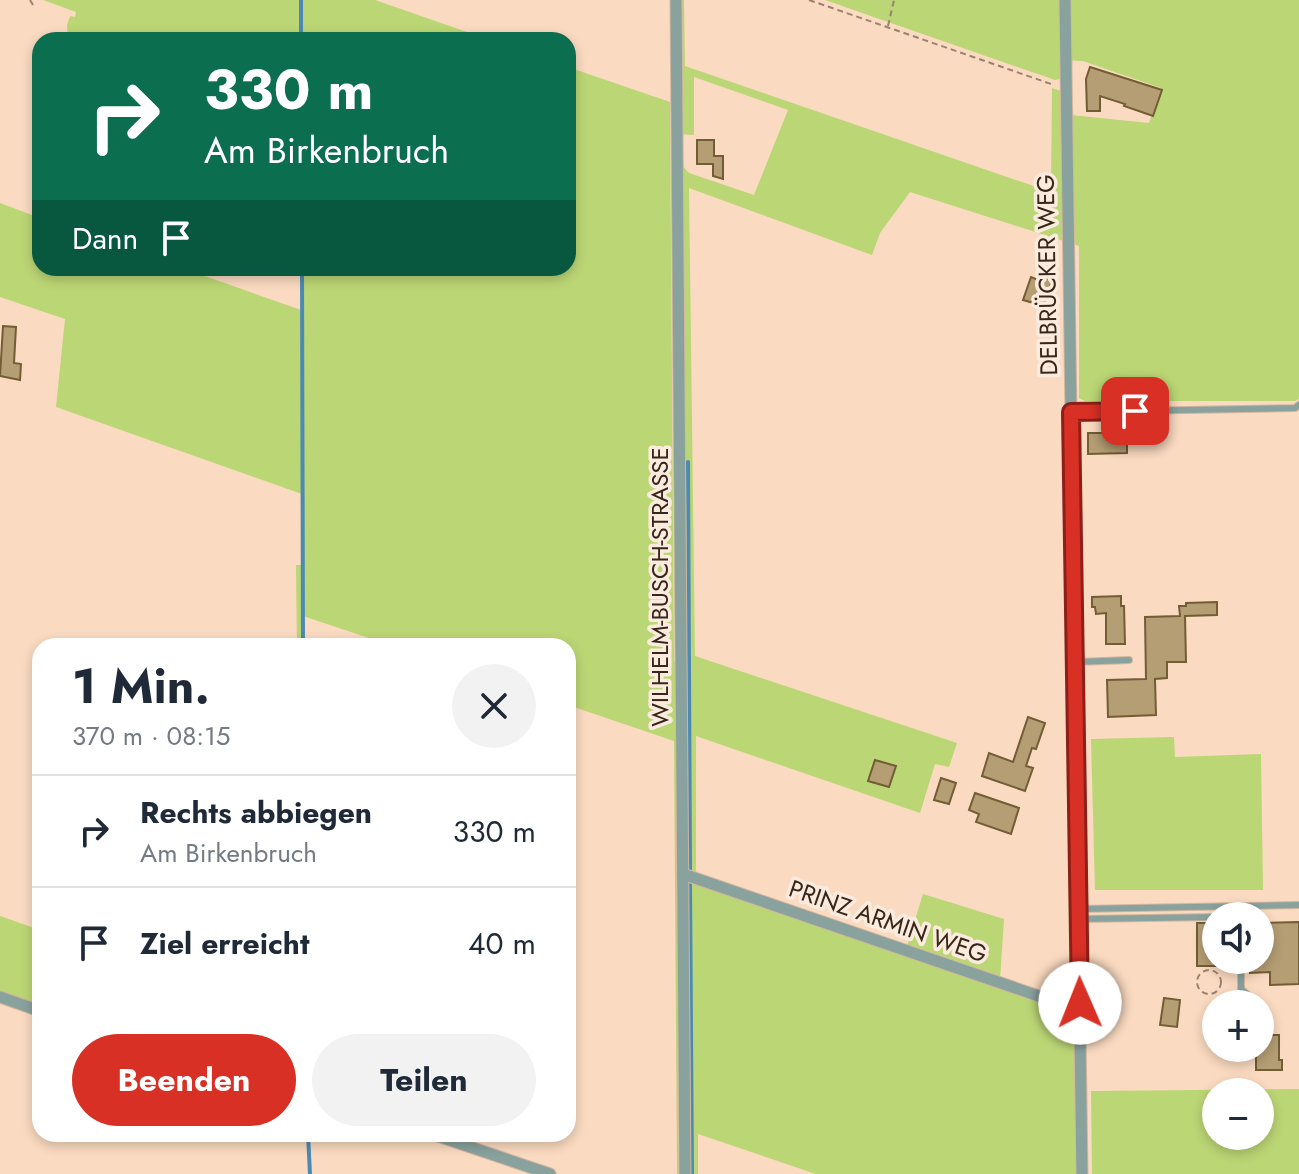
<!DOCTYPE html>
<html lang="de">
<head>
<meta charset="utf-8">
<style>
	body { margin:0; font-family:Jost,sans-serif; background:#f2f2f3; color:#1f2937; height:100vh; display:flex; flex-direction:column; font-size:30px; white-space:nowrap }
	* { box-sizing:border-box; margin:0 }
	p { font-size:26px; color:#747a83 }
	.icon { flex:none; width:44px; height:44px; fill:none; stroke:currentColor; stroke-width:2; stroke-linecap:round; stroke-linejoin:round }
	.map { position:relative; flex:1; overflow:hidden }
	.sheet { position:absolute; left:32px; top:638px; width:544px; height:504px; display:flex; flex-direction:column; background:#fff; border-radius:24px; box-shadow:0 4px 12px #0003 }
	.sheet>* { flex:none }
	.banner { position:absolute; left:32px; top:32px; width:544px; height:244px; border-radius:24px; box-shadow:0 4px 12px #0003; background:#0b6e4f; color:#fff; overflow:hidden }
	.buttons { position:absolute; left:1202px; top:902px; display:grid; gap:16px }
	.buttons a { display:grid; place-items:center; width:72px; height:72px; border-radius:50%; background:#fff; box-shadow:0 4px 12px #0003; font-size:40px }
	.pin { position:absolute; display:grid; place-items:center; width:68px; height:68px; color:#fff; margin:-34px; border-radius:16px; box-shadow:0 4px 12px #0006 }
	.me { position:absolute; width:88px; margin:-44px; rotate:359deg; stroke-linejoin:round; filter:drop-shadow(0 0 6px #0008) }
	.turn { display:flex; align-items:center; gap:28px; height:168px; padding:0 40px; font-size:36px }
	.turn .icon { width:104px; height:104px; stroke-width:2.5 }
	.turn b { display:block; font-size:56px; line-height:68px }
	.then { display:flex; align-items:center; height:76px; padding:0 40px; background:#0003; gap:16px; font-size:30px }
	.round { display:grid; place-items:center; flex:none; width:84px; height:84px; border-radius:42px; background:#f2f2f3 }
	.head { display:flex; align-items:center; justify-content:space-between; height:136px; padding:0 40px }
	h1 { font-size:48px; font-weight:700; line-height:60px }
	.cta { display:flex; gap:16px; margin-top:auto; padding:16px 40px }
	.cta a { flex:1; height:92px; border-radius:48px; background:#d93025; color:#fff; font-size:32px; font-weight:700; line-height:92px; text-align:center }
	.cta a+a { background:#f2f2f3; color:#1f2937 }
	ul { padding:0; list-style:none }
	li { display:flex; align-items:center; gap:24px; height:112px; padding:0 40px; border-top:2px solid #e0e1e3 }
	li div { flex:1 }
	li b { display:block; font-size:30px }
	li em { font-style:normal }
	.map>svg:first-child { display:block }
</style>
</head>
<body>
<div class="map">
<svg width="1299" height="1174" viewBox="0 0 1299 1174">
	<rect width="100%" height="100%" fill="#fadac0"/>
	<g fill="#bbd675" fill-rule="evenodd">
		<polygon points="43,0 375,0 490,40 68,40 67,25 70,16 75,17 76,12"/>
		<polygon points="679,0 684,0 685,66 1051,192 1052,88 1061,91 1061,114 1149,123 1161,88 1083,61 1061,60 1061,79 1055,80 825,0 1299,0 1299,399 1295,401 1085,401 1079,398 1079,246 910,192 880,233 872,255 689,188 695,656 957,743 949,767 935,764 920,813 696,736 696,872 686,868 680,163 689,173 754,195 788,110 694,77 694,135 679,134"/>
		<polygon points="568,67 670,102 674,661 679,662 683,1174 677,1174 674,741 568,705 568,646 393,646 303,616 303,646 297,646 296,565 302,565 302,494 56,407 65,319 0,297 0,203 40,218 40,268 182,268 301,310 302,268 568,268"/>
		<polygon points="1174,737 1175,757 1261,754 1263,890 1095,890 1091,739"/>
		<polygon points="686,880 1076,1014 1078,1174 816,1174 698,1134 698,1174 688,1174"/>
		<polygon points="923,894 1004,919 1000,980 907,946"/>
		<polygon points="0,916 40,930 40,1007 0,993"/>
		<path d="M 1299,1089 L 1299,1174 L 1092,1174 L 1091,1091 ZM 1216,1092 L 1260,1092 L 1260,1136 L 1216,1136 Z"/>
	</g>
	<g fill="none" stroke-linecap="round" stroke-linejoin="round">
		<g stroke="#4c8ab3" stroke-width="4">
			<polyline points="301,0 301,40"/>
			<polyline points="302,268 303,646"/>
			<polyline points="688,462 690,870"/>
			<polyline points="690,885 692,1174"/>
			<polyline points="308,1134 310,1174"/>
		</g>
	</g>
	<g fill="#b59e74" stroke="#725d35" stroke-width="2">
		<polygon points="1090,67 1162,90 1153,116 1124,106 1125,104 1100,96 1100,111 1087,111 1086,79"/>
		<polygon points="697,140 714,140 714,156 723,156 723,179 713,176 713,164 697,164"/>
		<polygon points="1040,276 1052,280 1044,306 1023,300 1031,277 1038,280"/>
		<polygon points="3,326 16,327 14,363 21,364 20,380 0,376"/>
		<polygon points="1119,428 1131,428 1131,440 1127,440 1127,453 1088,454 1088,433 1119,433"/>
		<polygon points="1121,596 1121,606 1124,606 1125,644 1106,644 1106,613 1096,614 1095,607 1092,607 1092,597"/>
		<polygon points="1217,602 1217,615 1185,616 1186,662 1167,662 1167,678 1155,679 1156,715 1108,717 1107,680 1146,679 1145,617 1180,616 1179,606 1186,606 1186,603"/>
		<polygon points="1028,717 1045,723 1036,749 1032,748 1026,766 1033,768 1025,791 982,776 989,753 1013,762"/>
		<polygon points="875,760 896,766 889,787 868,781"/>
		<polygon points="941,778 956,783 949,804 934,800"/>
		<polygon points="975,793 1019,808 1011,834 976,822 979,814 969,810"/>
		<polygon points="1299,922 1299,984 1270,985 1270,972 1250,973 1250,960 1260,960 1260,923"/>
		<rect x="1197" y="923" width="19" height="43"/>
		<polygon points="1164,998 1180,1000 1177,1027 1160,1025"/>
		<polygon points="1260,1035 1279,1035 1279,1060 1282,1060 1282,1070 1256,1070 1256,1048 1260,1048"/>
	</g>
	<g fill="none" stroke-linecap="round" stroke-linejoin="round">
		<defs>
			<g id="lane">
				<polyline points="1071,412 1295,408 1299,405"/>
				<polyline points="1076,662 1129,660"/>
				<polyline points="1079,909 1299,905"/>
				<polyline points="1079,919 1216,917"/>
				<polyline points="1241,960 1241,989 1259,1004"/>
			</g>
			<g id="street">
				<polyline points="676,0 685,1174"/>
				<polyline points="1065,0 1082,1174"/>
				<polyline points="683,874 1059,1003 1080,1003"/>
				<polyline points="0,997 40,1011"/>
				<polyline points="432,1134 550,1174"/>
			</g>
		</defs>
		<use href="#lane" stroke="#d3b69f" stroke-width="8"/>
		<use href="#street" stroke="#d3b69f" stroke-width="13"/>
		<g stroke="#9b8370" stroke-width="2" stroke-dasharray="6 4" stroke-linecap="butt">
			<polyline points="30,0 33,5"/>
			<polyline points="809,0 1054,85"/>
			<polyline points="888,26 894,0"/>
			<circle cx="1209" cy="982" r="12"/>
		</g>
		<use href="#lane" stroke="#89a29d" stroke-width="6"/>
		<use href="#street" stroke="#89a29d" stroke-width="11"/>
	</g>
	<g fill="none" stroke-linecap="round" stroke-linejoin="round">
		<defs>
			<polyline id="route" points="1080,1003 1071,412 1135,411"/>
		</defs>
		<use href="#route" stroke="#8d1f18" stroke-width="20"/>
		<use href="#route" stroke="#d93025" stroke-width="14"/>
	</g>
	<g text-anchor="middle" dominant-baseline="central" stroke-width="7" stroke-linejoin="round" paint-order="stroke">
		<g font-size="24" fill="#36271a" stroke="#fbebde">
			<text transform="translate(1047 275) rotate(-91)">DELBRÜCKER WEG</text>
			<text transform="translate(659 587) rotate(-90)">WILHELM-BUSCH-STRASSE</text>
			<text transform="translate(888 921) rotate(19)">PRINZ ARMIN WEG</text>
		</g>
	</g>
</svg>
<div class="buttons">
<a><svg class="icon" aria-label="sound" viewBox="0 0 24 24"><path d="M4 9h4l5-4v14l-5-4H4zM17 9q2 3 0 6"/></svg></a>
<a>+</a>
<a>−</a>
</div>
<div class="pin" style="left:1135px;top:411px;background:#d93025"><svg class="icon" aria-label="arrive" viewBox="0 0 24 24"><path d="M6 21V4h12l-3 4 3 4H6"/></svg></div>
<svg class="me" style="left:1080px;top:1003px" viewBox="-20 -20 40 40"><circle r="19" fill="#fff"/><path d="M0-13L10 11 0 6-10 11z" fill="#d93025"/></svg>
<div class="banner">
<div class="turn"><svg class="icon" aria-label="right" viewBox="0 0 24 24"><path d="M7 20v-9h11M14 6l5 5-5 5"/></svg><div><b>330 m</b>Am Birkenbruch</div></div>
<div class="then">Dann<svg class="icon" aria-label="arrive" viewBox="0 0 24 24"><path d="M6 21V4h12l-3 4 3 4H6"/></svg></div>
</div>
<section class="sheet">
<div class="head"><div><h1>1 Min.</h1><p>370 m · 08:15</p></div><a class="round"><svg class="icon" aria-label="close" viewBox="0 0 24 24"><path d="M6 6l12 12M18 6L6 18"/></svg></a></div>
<ul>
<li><svg class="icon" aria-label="right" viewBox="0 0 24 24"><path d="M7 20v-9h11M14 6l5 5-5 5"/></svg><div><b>Rechts abbiegen</b><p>Am Birkenbruch</p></div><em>330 m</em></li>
<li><svg class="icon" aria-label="arrive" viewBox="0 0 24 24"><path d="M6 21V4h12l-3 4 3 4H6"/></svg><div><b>Ziel erreicht</b></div><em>40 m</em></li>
</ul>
<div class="cta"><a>Beenden</a><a>Teilen</a></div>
</section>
</div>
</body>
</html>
